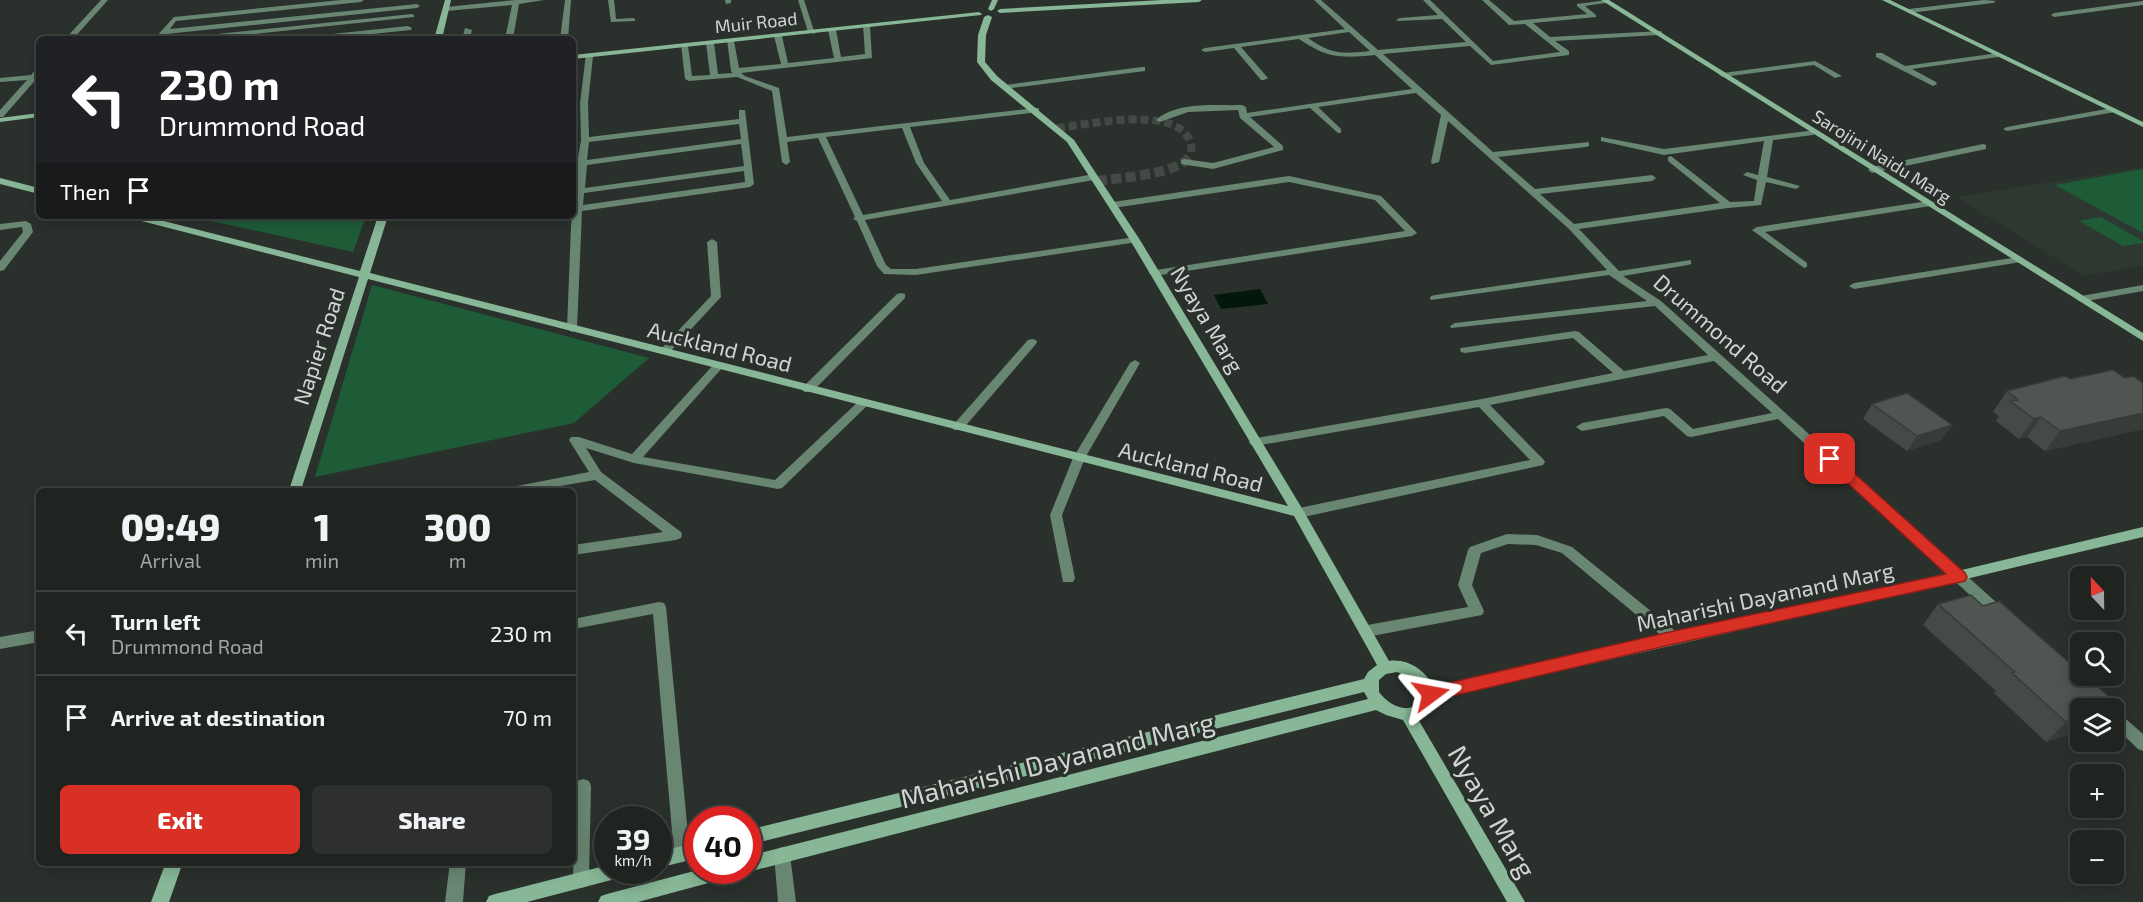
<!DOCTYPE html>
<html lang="en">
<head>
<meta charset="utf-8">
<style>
	body { margin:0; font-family:"Exo 2",sans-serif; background:#2d302e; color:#f1f3f6; height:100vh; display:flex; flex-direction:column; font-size:22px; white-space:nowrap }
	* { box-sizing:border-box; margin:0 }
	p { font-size:20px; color:#a2a4a5 }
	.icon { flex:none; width:33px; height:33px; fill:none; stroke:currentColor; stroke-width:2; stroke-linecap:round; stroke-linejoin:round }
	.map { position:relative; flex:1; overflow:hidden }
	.side { position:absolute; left:36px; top:488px; width:540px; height:378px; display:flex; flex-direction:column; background:#202421; border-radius:9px; box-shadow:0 3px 15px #0003,0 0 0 2px #3d413f }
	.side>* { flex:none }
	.hud { position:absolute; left:36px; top:36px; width:540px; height:183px; border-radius:9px; box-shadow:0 3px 15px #0003,0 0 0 2px #3d413f; background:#202124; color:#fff; overflow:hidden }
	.needle { width:39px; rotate:338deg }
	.tools { position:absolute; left:2070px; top:566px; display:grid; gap:12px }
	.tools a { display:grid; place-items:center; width:54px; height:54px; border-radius:9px; background:#202421; box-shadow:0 3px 15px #0003,0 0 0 2px #3d413f; font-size:30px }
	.speed { position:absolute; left:594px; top:806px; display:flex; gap:12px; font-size:30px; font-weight:700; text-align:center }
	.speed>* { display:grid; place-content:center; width:78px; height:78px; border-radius:50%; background:#202421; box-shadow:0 3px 15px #0003,0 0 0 2px #3d413f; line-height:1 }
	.speed small { font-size:15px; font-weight:400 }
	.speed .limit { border:9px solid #d22; background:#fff; color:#111 }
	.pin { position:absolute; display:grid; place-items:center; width:51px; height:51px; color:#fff; margin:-26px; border-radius:12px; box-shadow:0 3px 9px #0006 }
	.me { position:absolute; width:66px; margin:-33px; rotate:77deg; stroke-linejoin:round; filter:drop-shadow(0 0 4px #0008) }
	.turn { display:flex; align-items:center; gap:21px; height:126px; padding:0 24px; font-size:27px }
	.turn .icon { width:78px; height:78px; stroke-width:2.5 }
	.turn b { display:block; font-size:42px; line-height:51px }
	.then { display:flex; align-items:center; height:57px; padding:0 24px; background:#0003; gap:12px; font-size:22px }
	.eta { display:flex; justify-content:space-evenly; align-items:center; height:102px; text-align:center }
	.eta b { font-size:36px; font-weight:800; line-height:42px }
	.cta { display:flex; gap:12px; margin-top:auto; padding:12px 24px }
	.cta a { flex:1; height:69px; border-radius:9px; background:#d93025; color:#fff; font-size:24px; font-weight:800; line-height:69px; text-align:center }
	.cta a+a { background:#2d302e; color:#f1f3f6 }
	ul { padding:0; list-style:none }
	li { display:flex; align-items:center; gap:18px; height:84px; padding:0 24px; border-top:2px solid #3d413f }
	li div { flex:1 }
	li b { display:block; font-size:22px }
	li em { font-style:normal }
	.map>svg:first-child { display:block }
</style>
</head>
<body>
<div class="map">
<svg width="2143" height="902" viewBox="0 0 2143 902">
	<rect width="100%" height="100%" fill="#2a302c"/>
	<polygon fill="#2d3930" points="2143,167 2143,265 2084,276 1957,197"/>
	<g fill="#1e5c38">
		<polygon points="2143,169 2143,233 2055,185"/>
		<polygon points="204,216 366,216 353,252 202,219"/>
		<polygon points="2101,217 2143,241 2143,243 2123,246 2079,221"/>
		<polygon points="372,285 649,358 574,423 315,477"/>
	</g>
	<polygon fill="#02180a" points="1260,289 1268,304 1221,309 1214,295"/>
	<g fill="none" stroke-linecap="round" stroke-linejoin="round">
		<path stroke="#434945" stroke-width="8" stroke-dasharray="8 4" stroke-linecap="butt" d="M 1057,128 C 1088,125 1175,104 1190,141 C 1192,145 1191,151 1192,155"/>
		<path stroke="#434945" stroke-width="10" stroke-dasharray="10 4.5" stroke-linecap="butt" d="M 1097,181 C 1119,178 1182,174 1192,154"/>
		<g fill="#688671" fill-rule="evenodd">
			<polygon points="101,0 108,0 73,39 65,39"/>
			<polygon points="341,0 364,0 361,2 176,21 170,29 417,4 420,6 417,8 166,34 162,39 154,39 174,17"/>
			<polygon points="516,0 544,0 519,4 513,39 505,39 512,5 446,11 443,9 446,7"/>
			<polygon points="565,0 571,0 568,39 560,39"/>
			<polygon points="608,0 614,0 616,19 633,18 635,19 635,21 611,22"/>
			<polygon points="725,0 731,0 731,3 726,4"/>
			<polygon points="798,0 804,0 815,34 808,32"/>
			<path d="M 1314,0 L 1321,0 L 1378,50 L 1466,42 L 1442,19 L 1398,21 L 1396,20 L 1400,18 L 1438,15 L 1423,0 L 1430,0 L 1493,61 L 1560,52 L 1525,24 L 1509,25 L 1482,0 L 1489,0 L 1514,21 L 1587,14 L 1577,6 L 1577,4 L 1607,0 L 1611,2 L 1585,6 L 1596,15 L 1596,17 L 1533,23 L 1550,37 L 1661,31 L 1662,33 L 1658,35 L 1555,41 L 1569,51 L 1569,55 L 1491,65 L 1470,46 L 1383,54 L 1493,152 L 1589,142 L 1589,146 L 1586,147 L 1498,157 L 1535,189 L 1652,175 L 1656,178 L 1652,181 L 1540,194 L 1574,224 L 1720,203 L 1668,161 L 1668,157 L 1671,156 L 1730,202 L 1754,201 L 1757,180 L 1743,175 L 1747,172 L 1758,175 L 1764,141 L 1664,155 L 1601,141 L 1601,137 L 1664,149 L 1816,130 L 1817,132 L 1813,135 L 1773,140 L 1767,177 L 1800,186 L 1796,189 L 1766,182 L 1761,205 L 1728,208 L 1579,229 L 1619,271 L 1691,260 L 1691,264 L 1688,265 L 1623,276 L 1661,301 L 2006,611 L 2008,615 L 2006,619 L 2001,620 L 1996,619 L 1778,419 L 1691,437 L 1687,436 L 1664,416 L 1582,431 L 1576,427 L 1582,423 L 1666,408 L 1670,409 L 1693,429 L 1772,413 L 1714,361 L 1490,405 L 1543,459 L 1545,462 L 1543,465 L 1299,518 L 1295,516 L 1293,513 L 1295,510 L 1299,508 L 1530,460 L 1479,407 L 1255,446 L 1251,445 L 1249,442 L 1251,439 L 1482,399 L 1613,373 L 1573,338 L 1465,353 L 1461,352 L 1460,350 L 1461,348 L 1575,331 L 1579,332 L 1624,371 L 1708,355 L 1655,306 L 1451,328 L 1450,326 L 1455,323 L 1647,301 L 1609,275 L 1431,300 L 1430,298 L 1431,296 L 1435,295 L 1607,270 L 1569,229 L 1448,121 L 1439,162 L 1432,164 L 1431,162 L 1441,115 L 1416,93 L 1318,107 L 1341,129 L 1341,133 L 1338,133 L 1310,108 L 1250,117 L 1283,146 L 1283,150 L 1213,169 L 1181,164 L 1181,160 L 1184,159 L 1213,163 L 1274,147 L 1240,118 L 1238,110 L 1188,112 L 1160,122 L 1156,120 C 1178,101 1215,106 1242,105 L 1246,107 L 1247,113 L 1412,89 L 1375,55 C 1340,58 1329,59 1299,39 L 1241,47 L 1268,78 L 1264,80 L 1261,80 L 1234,48 L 1205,52 L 1201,50 L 1205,48 L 1345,29 ZM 1349,32 L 1370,51 C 1341,54 1333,55 1308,38 Z"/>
			<polygon points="1984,0 1996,1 1993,3 1909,13 1906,11 1909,9"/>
			<polygon points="2143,1 2143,5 2054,17 2051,15 2054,13"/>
			<polygon points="412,14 414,15 414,17 208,39 183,39 187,37"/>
			<path d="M 863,24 L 870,26 L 872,58 L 741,73 L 745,76 L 779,88 L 787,137 L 1036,108 L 1039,108 L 1039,112 L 910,127 L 924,163 L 950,200 L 1094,174 L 1098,177 L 1094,180 L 865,220 L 886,265 L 891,269 L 916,269 L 1135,237 L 1138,238 L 1138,242 L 916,275 L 884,274 L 877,266 L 857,221 L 853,219 L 855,217 L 818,138 L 787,142 L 790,162 L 786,165 L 782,162 L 772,91 L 737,77 L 689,81 L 685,79 L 681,44 L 688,46 L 692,76 L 710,75 L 706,43 L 710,41 L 714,43 L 718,74 L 733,73 L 731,71 L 727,39 L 734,41 L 739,68 L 781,64 L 774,36 L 778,34 L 782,36 L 788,63 L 834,58 L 828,30 L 832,28 L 836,30 L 841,57 L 865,54 ZM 902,128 L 916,163 L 942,201 L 863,215 L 826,137 Z"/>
			<polygon points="408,26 412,28 411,30 324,39 299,39 303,37"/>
			<polygon points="465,28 472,30 470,39 462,39"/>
			<polygon points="1876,53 1882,53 1905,66 1998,53 2002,55 1998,57 1912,69 1936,82 1937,84 1933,86 1876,57"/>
			<path d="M 586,54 L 593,56 L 588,103 L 589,137 L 739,119 L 739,110 L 745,110 L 754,184 L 750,187 L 582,211 L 577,329 L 572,332 L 567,329 L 571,226 L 578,165 L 577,163 L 581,140 L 580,103 ZM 739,124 L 741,139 L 587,160 L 589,142 ZM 741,144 L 744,166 L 585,188 L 587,165 ZM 744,171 L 745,182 L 583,205 L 584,193 Z"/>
			<polygon points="1815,61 1842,76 1835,78 1814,65 1723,77 1719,75 1723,73"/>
			<polygon points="1142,67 1145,67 1145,71 1005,89 1001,87 1005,85"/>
			<polygon points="36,69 39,69 39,76 3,117 0,117 0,110 27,80 0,82 0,78 31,75"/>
			<polygon points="2112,108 2115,108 2115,112 2007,131 2003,129 2007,127"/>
			<polygon points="1983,144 1986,145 1986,149 1872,173 1868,170 1872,167"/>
			<polygon points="1289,176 1381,196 1417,233 1412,236 1154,276 1149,273 1150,271 1405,231 1375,200 1289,182 1113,208 1108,205 1113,202"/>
			<polygon points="1928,201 1931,202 1931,206 1765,232 1807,263 1807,267 1804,268 1752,230 1757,227"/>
			<polygon points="26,221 31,224 33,232 4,270 0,271 0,261 23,232 22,227 0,230 0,224"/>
			<polygon points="712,239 717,242 721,297 668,354 660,354 659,352 660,350 711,296 707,242"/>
			<polygon points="2018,257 2023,260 2021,262 1854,289 1849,286 1854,283"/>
			<polygon points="2143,285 2143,291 2081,302 2076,299 2081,296"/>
			<polygon points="901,293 905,294 905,298 812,392 804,392 802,389 804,386 897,294"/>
			<polygon points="1032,339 1036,340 1037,342 1036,344 962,430 954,430 952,427 954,424 1028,340"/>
			<polygon points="1135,360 1140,363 1085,458 1062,515 1075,578 1073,582 1063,582 1050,515 1073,458 1130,363"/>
			<polygon points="719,362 725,365 723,367 643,457 775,480 860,400 864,399 870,403 782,488 778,489 634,463 586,448 601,472 681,532 682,535 681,538 676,540 573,555 573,545 663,532 595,480 537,490 511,490 513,487 517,486 589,472 569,440 571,437 579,437 632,454 715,363"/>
			<polygon points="1507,534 1537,535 1572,547 1679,634 1681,638 1679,642 1674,644 1669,642 1562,553 1536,545 1508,544 1481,553 1472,585 1484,611 1482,615 1367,637 1362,635 1360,631 1362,627 1367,625 1468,607 1458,585 1468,550 1470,547"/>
			<polygon points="659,602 664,603 666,607 690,854 688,859 682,862 676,859 674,854 653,614 573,629 573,619"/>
			<polygon points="39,630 39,642 0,649 0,637"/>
			<polygon points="2114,711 2119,713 2143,734 2143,751 2138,749 2114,726"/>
			<polygon points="583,779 589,781 591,786 589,880 587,886 581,888 575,886 573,880 575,786 577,781"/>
			<polygon points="782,847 788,850 790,855 796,902 778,902 774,855 776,850"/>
			<polygon points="450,862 466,862 463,902 445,902"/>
		</g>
		<g fill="#87b796" fill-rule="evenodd">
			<polygon points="445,0 451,0 442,39 434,39"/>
			<polygon points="992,0 998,0 994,9 991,11 988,9"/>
			<polygon points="1162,0 1202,0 1199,2 1000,13 997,11 1000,9"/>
			<polygon points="1601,0 1609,0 2143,333 2143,341"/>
			<polygon points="1882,0 1890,0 2143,122 2143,127"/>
			<polygon points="979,12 982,14 981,15 573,59 573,55"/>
			<path d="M 988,15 L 992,17 L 986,35 L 985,62 L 997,76 L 1074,140 L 1140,240 L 1303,510 L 1389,661 C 1408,658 1426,671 1434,687 L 1966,569 L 2143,527 L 2143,537 L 1966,579 L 1436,699 L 1430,712 L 1418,719 L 1525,902 L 1507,902 L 1403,720 L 1386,715 L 1376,710 L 748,872 L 743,870 L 748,870 L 748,856 L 1368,699 L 1364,692 L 748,845 L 748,830 L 1364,679 L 1368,672 L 1377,665 L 1294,516 L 368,279 L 301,490 L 289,490 L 359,277 L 130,218 L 128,216 L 144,216 L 360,271 L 378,216 L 388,216 L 370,273 L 1288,506 L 1130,240 L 1067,142 L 991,80 L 977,62 L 978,35 L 984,17 ZM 1397,672 C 1411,677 1421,683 1421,699 C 1411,717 1388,705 1379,692 L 1379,680 L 1386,674 Z"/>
			<polygon points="39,113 39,117 0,122 0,118"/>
			<polygon points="0,178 39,188 39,194 0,184"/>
			<polygon points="698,842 698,858 658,868 658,852"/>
			<polygon points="166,862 183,862 169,902 151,902"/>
			<polygon points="608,865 608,870 627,870 625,876 619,878 527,902 486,902 489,896 495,894"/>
			<polygon points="698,870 735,870 733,876 727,878 638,902 598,902 601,896 607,894"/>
		</g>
	</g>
	<g fill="#444a46">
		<polygon points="2125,378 2143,383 2143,429 2045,451 2027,437 2019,439 1996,421 1999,416 1993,412 2007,391 2070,379"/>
		<polygon points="1872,404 1952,425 1941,440 1907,451 1863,419"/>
		<polygon points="1938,604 1983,606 2120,706 2046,742 1994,693 1996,691 1923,625"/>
	</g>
	<g fill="#373c39">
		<polygon points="2143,413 2143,429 2045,451 2060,431"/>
		<polygon points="2041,417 2027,437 2019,439 2034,419"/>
		<polygon points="1952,425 1941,440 1907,451 1917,436"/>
		<polygon points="2080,718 2080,732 2046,742 2066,722"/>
	</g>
	<g fill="#4f5651" stroke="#373c39" stroke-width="1.5">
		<polygon points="2113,370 2125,378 2133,376 2143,383 2143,413 2060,431 2041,417 2034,419 2010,401 2018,400 2007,391 2065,376 2070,379"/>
		<polygon points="1907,393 1952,425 1917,436 1872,404"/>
		<polygon points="1971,595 1983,606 1999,601 2080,672 2080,675 2084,675 2120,706 2113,708 2080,708 2080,718 2066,722 2012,673 2015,672 1938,604"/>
	</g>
	<polygon fill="#d93025" stroke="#8d1f18" stroke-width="1.5" points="1830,455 1835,456 1965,573 1967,577 1965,581 1674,644 1431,701 1425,699 1422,694 1425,689 1431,687 1674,631 1946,574 1825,462 1823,459"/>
	<g text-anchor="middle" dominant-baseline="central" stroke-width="6" stroke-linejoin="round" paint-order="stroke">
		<g font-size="18" fill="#d1d5d2" stroke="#2a302c">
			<text transform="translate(756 22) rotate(-6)">Muir Road</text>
			<text transform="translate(1882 156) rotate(32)">Sarojini Naidu Marg</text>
		</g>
		<g font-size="22" fill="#d1d5d2" stroke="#2a302c">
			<text transform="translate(1208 319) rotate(59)">Nyaya Marg</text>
			<text transform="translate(1721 333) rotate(41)">Drummond Road</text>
			<text transform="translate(318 346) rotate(-72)">Napier Road</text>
			<text transform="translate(720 346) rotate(14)">Auckland Road</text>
			<text transform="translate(1191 466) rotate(14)">Auckland Road</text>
			<text transform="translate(1765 596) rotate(-12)">Maharishi Dayanand Marg</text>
		</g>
		<g font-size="27" fill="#d1d5d2" stroke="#2a302c">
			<text transform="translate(1057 759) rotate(-14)">Maharishi Dayanand Marg</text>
			<text transform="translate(1493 811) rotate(60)">Nyaya Marg</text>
		</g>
	</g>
</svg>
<div class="tools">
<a><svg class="needle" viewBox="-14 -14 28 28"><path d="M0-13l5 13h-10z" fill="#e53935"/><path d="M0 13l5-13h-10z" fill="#a2a4a5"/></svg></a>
<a><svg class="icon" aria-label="search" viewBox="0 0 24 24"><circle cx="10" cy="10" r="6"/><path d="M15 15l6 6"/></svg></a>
<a><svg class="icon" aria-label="layers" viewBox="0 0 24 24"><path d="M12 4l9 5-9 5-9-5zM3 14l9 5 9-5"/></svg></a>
<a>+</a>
<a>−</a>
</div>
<div class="speed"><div>39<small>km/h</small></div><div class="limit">40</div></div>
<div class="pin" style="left:1830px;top:459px;background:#d93025"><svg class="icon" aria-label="arrive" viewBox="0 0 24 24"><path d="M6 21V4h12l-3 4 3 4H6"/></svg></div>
<svg class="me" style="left:1431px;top:694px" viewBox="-20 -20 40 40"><path d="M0-17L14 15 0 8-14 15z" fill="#d93025" stroke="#fff" stroke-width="4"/></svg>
<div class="hud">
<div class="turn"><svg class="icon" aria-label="left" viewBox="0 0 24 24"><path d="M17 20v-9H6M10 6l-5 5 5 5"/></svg><div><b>230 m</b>Drummond Road</div></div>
<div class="then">Then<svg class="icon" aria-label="arrive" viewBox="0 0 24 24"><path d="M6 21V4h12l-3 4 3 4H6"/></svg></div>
</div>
<section class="side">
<div class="eta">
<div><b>09:49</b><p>Arrival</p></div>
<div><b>1</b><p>min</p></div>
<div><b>300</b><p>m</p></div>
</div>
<ul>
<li><svg class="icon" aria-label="left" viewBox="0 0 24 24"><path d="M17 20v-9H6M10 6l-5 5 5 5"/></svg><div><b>Turn left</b><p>Drummond Road</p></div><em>230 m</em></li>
<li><svg class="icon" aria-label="arrive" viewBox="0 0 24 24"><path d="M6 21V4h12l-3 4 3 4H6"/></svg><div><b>Arrive at destination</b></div><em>70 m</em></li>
</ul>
<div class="cta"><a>Exit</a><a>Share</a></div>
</section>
</div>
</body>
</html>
